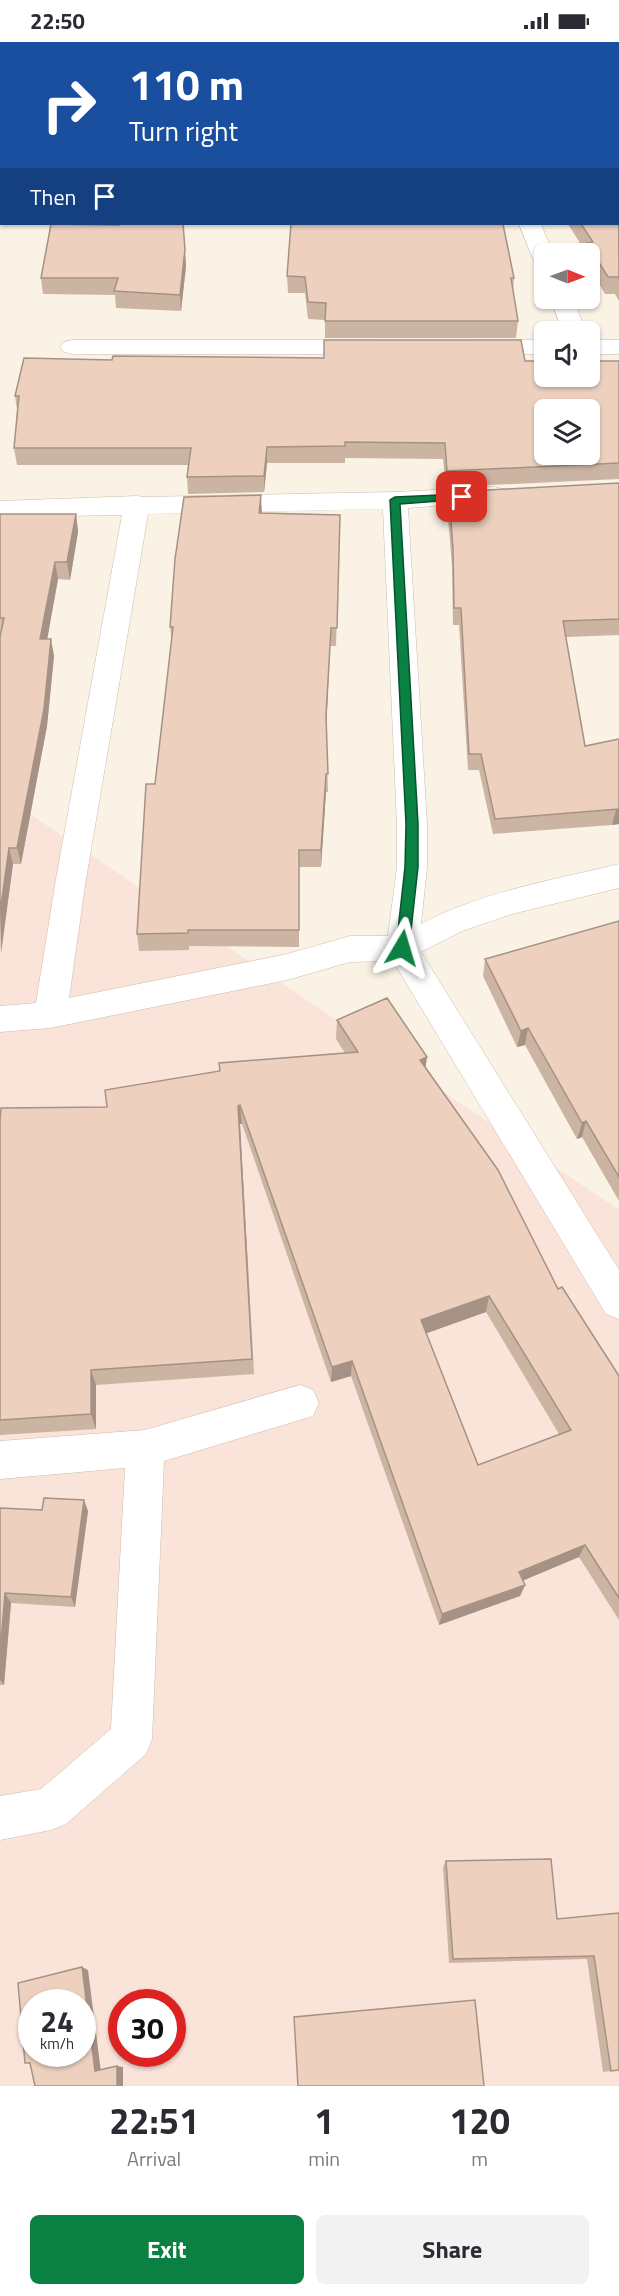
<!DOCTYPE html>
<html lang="en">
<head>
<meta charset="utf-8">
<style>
	body { margin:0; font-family:"Titillium Web",sans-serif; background:#f2f2f3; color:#2b2b33; height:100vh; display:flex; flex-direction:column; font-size:22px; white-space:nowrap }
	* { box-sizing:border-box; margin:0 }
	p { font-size:20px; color:#7c7c81 }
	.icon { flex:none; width:33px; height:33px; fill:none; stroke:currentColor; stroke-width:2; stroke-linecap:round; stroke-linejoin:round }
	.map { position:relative; height:2044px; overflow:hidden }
	.sheet { display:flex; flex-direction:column; background:#fff; flex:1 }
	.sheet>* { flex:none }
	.guide { position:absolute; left:0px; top:0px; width:620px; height:183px; box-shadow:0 2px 4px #0004; background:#1a4fa0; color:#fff; overflow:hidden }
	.needle { width:39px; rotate:91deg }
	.tools { position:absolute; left:534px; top:201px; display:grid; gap:12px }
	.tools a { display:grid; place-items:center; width:66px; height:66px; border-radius:9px; background:#fff; box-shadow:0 2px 4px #0004; font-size:30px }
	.speed { position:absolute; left:18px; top:1947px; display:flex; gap:12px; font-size:30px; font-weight:700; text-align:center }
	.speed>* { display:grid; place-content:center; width:78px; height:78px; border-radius:50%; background:#fff; box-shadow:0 2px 4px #0004; line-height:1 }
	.speed small { font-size:15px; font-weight:400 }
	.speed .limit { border:9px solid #d22; background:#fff; color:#111 }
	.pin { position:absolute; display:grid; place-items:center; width:51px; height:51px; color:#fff; margin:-26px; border-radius:12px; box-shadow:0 3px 9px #0006 }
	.me { position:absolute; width:66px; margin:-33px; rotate:7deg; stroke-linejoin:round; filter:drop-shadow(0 0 4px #0008) }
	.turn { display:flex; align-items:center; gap:21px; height:126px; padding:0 30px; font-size:27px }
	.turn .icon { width:78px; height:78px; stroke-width:2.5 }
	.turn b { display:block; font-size:42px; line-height:51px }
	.then { display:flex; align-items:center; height:57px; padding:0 30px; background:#0003; gap:12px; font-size:22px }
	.eta { display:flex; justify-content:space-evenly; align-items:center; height:102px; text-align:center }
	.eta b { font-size:36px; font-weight:700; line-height:42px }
	.action { display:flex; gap:12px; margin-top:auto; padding:12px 30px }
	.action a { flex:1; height:69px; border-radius:9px; background:#0b8043; color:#fff; font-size:24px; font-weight:700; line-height:69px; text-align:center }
	.action a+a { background:#f2f2f3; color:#2b2b33 }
	.status { display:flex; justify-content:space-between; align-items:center; height:42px; padding:0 30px; background:#fff; direction:ltr }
	.status svg { height:16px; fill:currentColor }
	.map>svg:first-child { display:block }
</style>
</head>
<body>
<div class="status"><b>22:50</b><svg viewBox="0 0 49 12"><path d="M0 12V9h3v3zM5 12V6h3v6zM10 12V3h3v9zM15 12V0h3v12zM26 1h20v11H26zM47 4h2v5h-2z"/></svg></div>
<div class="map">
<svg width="619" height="2044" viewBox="0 0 619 2044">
	<rect width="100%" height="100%" fill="#faf2e4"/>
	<path fill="#fae3d8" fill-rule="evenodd" d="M 0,752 L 619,1168 L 619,2044 L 0,2044 ZM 32,1960 L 82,1960 L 82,2012 L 32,2012 ZM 122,1960 L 172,1960 L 172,2012 L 122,2012 Z"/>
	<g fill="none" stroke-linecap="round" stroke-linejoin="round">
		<defs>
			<g id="minor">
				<rect x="179" y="0" width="20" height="2"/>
				<polygon points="519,182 541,182 553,212 544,212 544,224 536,222 533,217"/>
				<polygon points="550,256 573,256 586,290 563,290"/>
				<polygon points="72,298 369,298 377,300 381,305 377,310 369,312 72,312 64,310 60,305 64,300"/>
				<polygon points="477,298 544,298 544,312 477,312 469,310 465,305 469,300"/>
				<rect x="590" y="298" width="29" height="14"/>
				<path d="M 494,445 L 503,447 L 507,453 L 503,459 L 408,466 L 427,782 L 427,825 L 421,882 C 481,850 553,838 619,822 L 619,846 L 512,872 L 462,889 L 421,910 L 619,1228 L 619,1277 L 606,1272 L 393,919 L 350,920 L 287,938 L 50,986 L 0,990 L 0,964 L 36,961 L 56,837 L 122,473 L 0,475 L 0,459 L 137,454 L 143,455 L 395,450 ZM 383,467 L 397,782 L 397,825 L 388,894 L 350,894 L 287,912 L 69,956 L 86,837 L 148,472 Z"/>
				<polygon points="300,1343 313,1348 319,1361 313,1374 164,1419 152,1697 146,1712 66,1782 51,1788 0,1798 0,1754 41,1747 111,1687 125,1426 0,1437 0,1399 145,1388"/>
			</g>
			<g id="major">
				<rect x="5" y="0" width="20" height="2"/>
				<polygon points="0,46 2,46 0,64"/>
			</g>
		</defs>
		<use href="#minor" stroke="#cdbcae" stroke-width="1"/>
		<use href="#major" stroke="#d7d1cd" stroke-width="1"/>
		<use href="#minor" fill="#fff" fill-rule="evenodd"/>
		<use href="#major" fill="#f4d6a1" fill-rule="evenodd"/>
	</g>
	<g fill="#ccb4a3" fill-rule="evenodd">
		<polygon points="619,0 619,259 615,252 605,252 590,226 590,212 585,212 585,209 568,182 618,182 618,2"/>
		<polygon points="183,182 186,224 181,269 116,266 115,253 43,252 41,236 119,183"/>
		<polygon points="287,234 514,236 513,249 518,279 516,296 325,296 325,278 308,277 305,251 288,251"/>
		<polygon points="112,318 619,319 619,437 446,445 443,417 345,416 345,421 267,421 264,450 188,452 187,435 188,423 17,423 14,406 17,368 15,354"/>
		<polygon points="619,441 619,593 566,595 585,704 619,697 619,782 612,783 493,792 479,728 468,728 459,583 453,583 452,523 447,466 449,450"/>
		<polygon points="262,471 340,473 336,604 330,604 326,682 328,750 326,750 321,825 299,825 299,905 189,904 189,908 139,909 137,892 172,599 170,585"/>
		<polygon points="0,472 76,472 78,490 70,538 58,537 47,597 54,614 47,684 21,822 13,822 1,911"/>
		<polygon points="619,879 619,1159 582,1095 577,1097 525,1003 517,1005 483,934 485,917"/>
		<path d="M 337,978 L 427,1015 L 425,1026 L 558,1247 L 619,1334 L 619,1578 L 579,1515 L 523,1538 L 525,1543 L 520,1554 L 439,1583 L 351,1334 L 331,1340 L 242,1082 L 240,1082 L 254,1332 L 96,1343 L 96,1387 L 0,1393 L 0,1078 L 107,1065 L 345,1011 L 336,997 ZM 486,1270 L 559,1392 L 478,1423 L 426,1291 Z"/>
		<polygon points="0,1466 88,1469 75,1565 11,1561 4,1643 0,1643"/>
		<polygon points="446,1819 557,1877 619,1871 619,2028 603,2030 587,1917 449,1921 443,1825"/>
	</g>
	<g fill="#a69285">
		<polygon points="183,182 186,224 181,269 180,253"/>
		<polygon points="267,405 267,421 264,450 264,434"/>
		<polygon points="261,453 262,472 259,471"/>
		<polygon points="76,472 78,490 70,538 67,520"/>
		<polygon points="55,520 58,537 44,615 40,597"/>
		<polygon points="331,586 330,604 326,692 326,674"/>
		<polygon points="51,597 54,614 47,684 21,822 17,806"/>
		<polygon points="326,732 326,750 321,825 321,808"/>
		<polygon points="619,767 619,782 612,783 616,768"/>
		<polygon points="9,806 13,822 1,911 0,871"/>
		<polygon points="528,986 525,1003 517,1005 521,989"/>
		<polygon points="427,1015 424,1035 420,1018"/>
		<polygon points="240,1063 242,1082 240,1082 254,1332 238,1064"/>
		<polygon points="586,1079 582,1095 577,1097 582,1081"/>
		<polygon points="489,1254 486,1270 419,1294 421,1278"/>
		<polygon points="352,1319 351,1334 331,1340 332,1325"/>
		<polygon points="91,1328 96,1343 96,1387 91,1372"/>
		<polygon points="84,1458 88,1469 75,1565 71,1555"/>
		<polygon points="585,1503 579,1515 515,1542 519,1530"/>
		<polygon points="525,1543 520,1554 439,1583 442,1572"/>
		<polygon points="5,1551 11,1561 4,1643 0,1638 0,1612"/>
		<polygon points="82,1925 88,1928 101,2030 95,2029"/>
		<polygon points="117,2024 123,2025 123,2044 117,2044"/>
	</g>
	<g fill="#edd1be" stroke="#a69285" stroke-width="1.5" fill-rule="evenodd">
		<rect x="78" y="0" width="58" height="2"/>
		<polygon points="224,0 619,0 619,38 618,39 619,237 618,235 608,235 587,201 593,200 581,182 618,182 618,2 224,2"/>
		<polygon points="51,182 119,183 120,182 183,182 185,207 180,253 114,249 118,236 41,236"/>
		<polygon points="291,182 503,182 514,236 511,236 518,279 325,279 326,261 308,260 305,235 287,234"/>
		<path d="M 324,298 L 521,298 L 525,319 L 544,319 L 544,334 L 590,334 L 590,319 L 619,319 L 619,421 L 447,429 L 445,401 L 345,400 L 345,404 L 267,405 L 264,434 L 187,435 L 191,406 L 14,406 L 19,354 L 15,354 L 24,316 L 112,318 L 113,314 L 324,316 ZM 544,368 L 590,368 L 590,412 L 544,412 Z"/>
		<polygon points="619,441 619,577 563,579 585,704 619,697 619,767 495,777 481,712 469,712 461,566 454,566 453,507 449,450"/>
		<polygon points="261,453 259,471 340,473 337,586 331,586 326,674 328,732 326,732 321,808 299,808 299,888 188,888 188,891 137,892 146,742 155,742 173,585 170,585 175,517 184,455"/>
		<polygon points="0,472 76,472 67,520 55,520 40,597 51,597 44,667 17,806 9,806 0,871 0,595 4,576 0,576"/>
		<polygon points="619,879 619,1135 586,1079 582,1081 528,986 521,989 485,917"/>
		<path d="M 387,956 L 427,1015 L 420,1018 L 498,1128 L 558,1247 L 562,1245 L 619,1334 L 619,1556 L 585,1503 L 519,1530 L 525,1543 L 442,1572 L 352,1319 L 332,1325 L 240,1063 L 238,1064 L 252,1317 L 91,1328 L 91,1372 L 0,1378 L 0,1078 L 1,1066 L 107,1065 L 105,1048 L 220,1029 L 219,1021 L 358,1010 L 337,978 ZM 489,1254 L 571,1388 L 478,1423 L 421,1278 Z"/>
		<polygon points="44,1456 84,1458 71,1555 5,1551 0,1612 0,1466 42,1468"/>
		<polygon points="551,1817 557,1877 619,1871 619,2028 611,2029 594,1914 453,1917 446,1819"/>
		<path d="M 82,1925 L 95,2029 L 117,2024 L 117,2044 L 35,2044 L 30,2021 L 25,2021 L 18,1941 ZM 32,1960 L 82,1960 L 82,2012 L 32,2012 Z"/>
		<polygon points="475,1958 484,2044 298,2044 294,1975"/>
	</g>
	<polygon fill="#0b8043" stroke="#07532c" stroke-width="1.5" points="462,452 467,455 466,457 400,462 418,782 418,825 409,906 402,911 396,906 405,825 406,782 390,458 395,455"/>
</svg>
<div class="tools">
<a><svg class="needle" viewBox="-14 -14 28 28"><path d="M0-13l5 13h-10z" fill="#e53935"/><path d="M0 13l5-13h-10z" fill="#7c7c81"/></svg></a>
<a><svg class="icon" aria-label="sound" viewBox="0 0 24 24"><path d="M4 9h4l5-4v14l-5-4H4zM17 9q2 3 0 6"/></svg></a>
<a><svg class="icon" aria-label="layers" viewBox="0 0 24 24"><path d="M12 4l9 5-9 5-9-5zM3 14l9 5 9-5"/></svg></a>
</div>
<div class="speed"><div>24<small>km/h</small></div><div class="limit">30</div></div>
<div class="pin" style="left:462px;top:455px;background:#d93025"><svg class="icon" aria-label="arrive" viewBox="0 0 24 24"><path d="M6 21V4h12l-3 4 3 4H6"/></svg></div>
<svg class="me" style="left:402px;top:906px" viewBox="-20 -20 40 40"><path d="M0-17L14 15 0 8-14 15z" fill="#0b8043" stroke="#fff" stroke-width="4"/></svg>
<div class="guide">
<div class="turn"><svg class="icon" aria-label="right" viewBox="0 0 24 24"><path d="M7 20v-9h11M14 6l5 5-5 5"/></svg><div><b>110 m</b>Turn right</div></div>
<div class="then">Then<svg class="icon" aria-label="arrive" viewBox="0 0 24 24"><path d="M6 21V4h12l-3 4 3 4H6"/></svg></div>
</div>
</div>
<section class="sheet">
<div class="eta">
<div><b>22:51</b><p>Arrival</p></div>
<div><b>1</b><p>min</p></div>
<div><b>120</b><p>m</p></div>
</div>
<div class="action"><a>Exit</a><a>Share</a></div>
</section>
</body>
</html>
